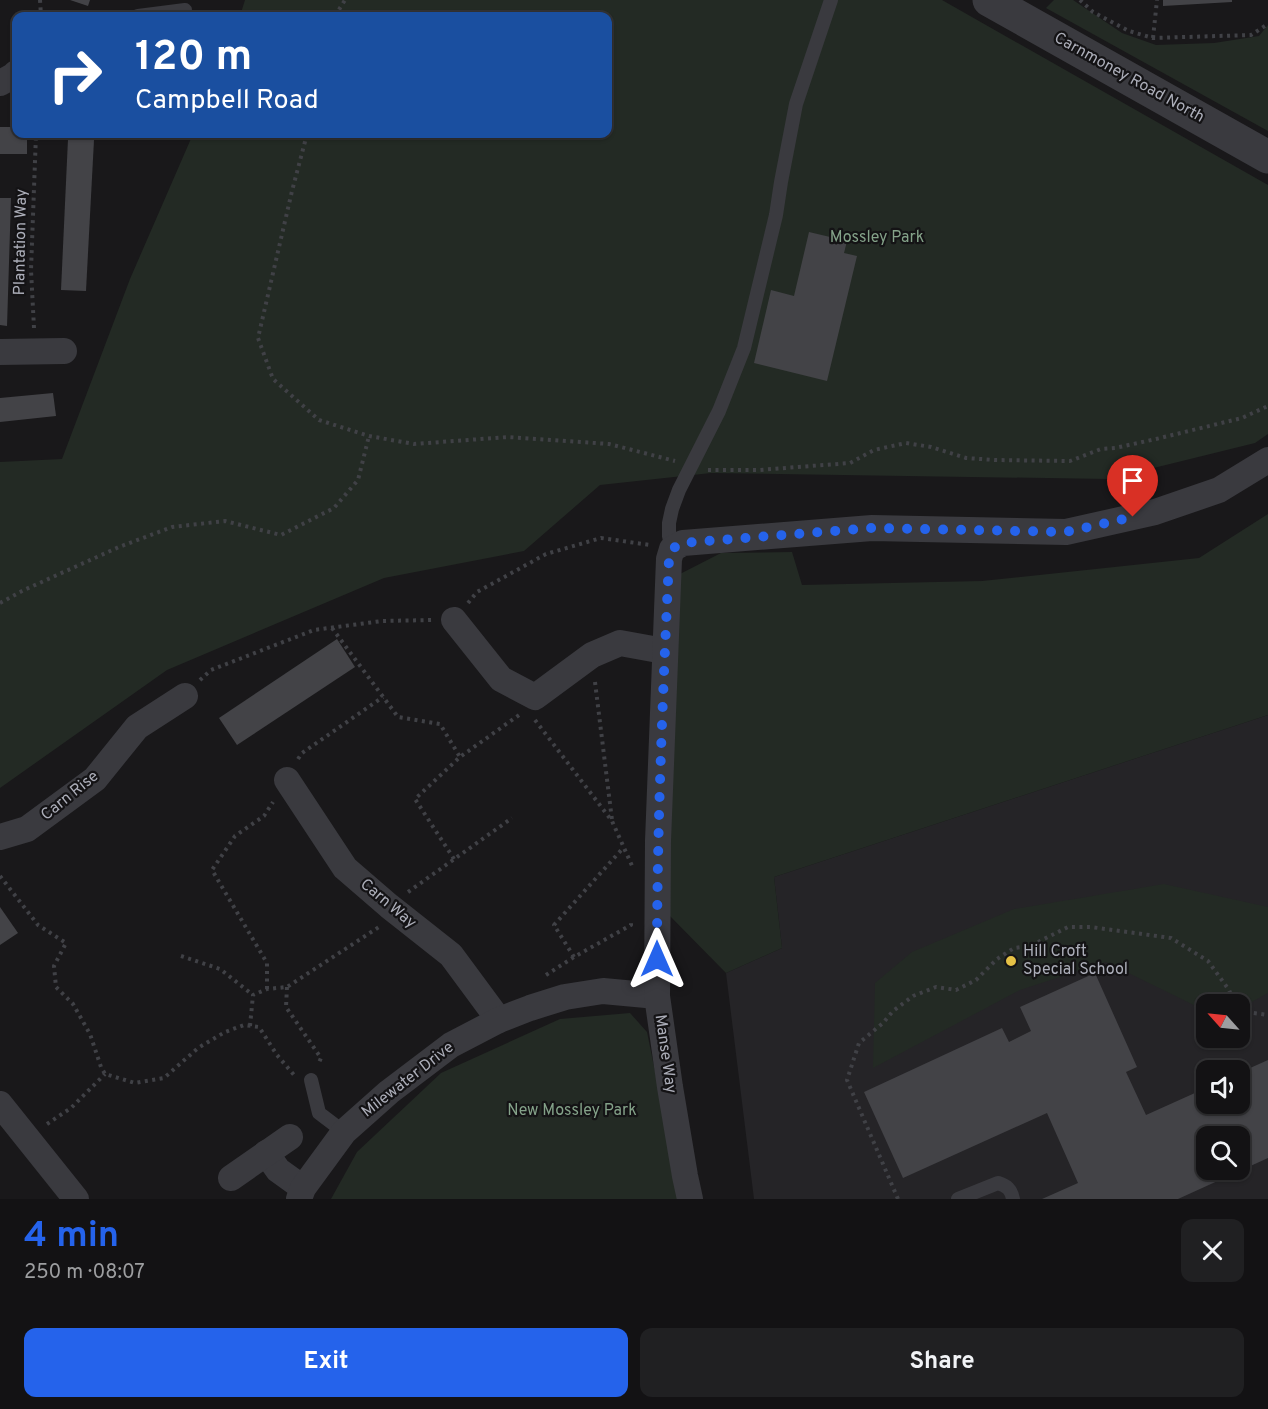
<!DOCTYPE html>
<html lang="en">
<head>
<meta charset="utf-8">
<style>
	body { margin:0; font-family:Overpass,sans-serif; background:#202022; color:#f1f3f6; height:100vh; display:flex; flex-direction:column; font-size:22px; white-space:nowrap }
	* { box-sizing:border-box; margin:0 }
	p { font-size:20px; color:#9d9ea0 }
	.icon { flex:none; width:33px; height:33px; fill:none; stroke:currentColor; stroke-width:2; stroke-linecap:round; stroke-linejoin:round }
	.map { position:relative; height:1199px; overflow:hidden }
	.side { display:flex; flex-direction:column; background:#131214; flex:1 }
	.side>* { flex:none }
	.banner { position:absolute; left:12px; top:12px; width:600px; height:126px; border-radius:12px; box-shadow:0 2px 4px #0004,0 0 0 2px #323234; background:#1a4fa0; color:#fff; overflow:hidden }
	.needle { width:39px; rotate:297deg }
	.fabs { position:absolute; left:1196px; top:994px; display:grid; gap:12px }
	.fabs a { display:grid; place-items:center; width:54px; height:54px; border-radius:12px; background:#131214; box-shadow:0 2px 4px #0004,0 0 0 2px #323234; font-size:30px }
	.pin { position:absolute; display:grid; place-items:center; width:51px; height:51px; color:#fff; margin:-62px -26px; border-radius:50% 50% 50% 0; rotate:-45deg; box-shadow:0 0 6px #0007 }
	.pin .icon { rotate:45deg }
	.me { position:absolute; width:66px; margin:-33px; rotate:0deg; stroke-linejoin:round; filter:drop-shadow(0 0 4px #0008) }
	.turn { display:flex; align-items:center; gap:21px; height:126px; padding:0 24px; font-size:27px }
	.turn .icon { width:78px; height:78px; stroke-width:2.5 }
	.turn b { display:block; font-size:42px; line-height:51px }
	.round { display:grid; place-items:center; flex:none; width:63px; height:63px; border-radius:12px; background:#202022 }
	.summary { display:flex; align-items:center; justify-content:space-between; height:102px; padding:0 24px }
	h1 { font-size:36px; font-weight:700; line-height:45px; color:#2563eb }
	.button { display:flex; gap:12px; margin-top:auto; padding:12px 24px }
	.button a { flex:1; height:69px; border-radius:12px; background:#2563eb; color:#fff; font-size:24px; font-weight:700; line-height:69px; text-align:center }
	.button a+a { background:#202022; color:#f1f3f6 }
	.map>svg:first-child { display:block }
</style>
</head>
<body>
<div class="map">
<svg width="1268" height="1199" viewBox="0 0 1268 1199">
	<rect width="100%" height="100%" fill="#19181a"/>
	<path fill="#252427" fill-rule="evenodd" d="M 1268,715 L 1268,1199 L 754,1199 L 726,973 L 782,948 L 774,877 ZM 1206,1005 L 1239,1005 L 1239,1038 L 1206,1038 ZM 1206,1071 L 1239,1071 L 1239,1104 L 1206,1104 ZM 1206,1137 L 1239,1137 L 1239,1170 L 1206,1170 Z"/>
	<g fill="#232a24">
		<polygon points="245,0 942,0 1268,185 1268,434 1255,443 1109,479 711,473 600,485 524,551 384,578 167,670 0,788 0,462 62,459 130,279 193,134 608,134 608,16 240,16"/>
		<polygon points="1054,0 1073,0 1122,33 1156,45 1214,43 1259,36 1268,25 1268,131 1046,8"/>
		<polygon points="1268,514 1268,715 774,877 782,948 726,973 668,914 678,575 721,553 792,552 802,585 982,581 1199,558"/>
		<polygon points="1164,884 1268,907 1268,993 1239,1009 1239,1005 1206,1005 1206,1011 1106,962 1020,990 873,1068 875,983 912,952 1014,909"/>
		<polygon points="630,1013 647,1032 681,1199 331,1199 357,1152 441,1073 560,1019"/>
	</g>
	<g fill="#434347" fill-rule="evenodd">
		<polygon points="70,0 90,0 88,6"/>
		<polygon points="1163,0 1232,0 1232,2 1163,6"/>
		<polygon points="0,127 16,127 16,134 27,134 27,154 0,154"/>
		<polygon points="68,139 94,140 86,291 61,290"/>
		<polygon points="0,198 11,198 7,326 0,325"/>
		<polygon points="809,232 847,241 844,253 857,256 827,381 754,363 771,290 794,296"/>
		<polygon points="53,393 56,416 0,422 0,398"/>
		<polygon points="337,639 355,667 237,745 219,718"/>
		<polygon points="0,907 18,933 0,945"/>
		<path d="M 1095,973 L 1137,1067 L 1126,1072 L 1146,1115 L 1206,1088 L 1206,1104 L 1239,1104 L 1239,1073 L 1268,1060 L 1268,1158 L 1178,1199 L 1042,1199 L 1078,1183 L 1047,1113 L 903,1178 L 864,1092 L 1002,1028 L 1009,1042 L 1031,1031 L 1020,1007 ZM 1206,1137 L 1239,1137 L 1239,1170 L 1206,1170 Z"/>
	</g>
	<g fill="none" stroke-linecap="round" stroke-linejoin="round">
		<g stroke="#404146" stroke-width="4" stroke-dasharray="3 4.5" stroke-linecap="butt">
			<polyline points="40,0 41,16"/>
			<polyline points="1080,0 1093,12 1129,31 1153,38 1251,35 1268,24"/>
			<polyline points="335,16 345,0"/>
			<polyline points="1153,38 1157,0"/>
			<polyline points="307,134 292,191 258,338 273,379 319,420 369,436 414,444 508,437 609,444 675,461"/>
			<polyline points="34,328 31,270 36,134"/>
			<polyline points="708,470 759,470 850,463 874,450 906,443 931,447 966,458 995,460 1070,461 1101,449 1115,448 1156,439 1242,418 1268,406"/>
			<polyline points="0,603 24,590 119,547 172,527 225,521 281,535 334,508 358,480 369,436"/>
			<polyline points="468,603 477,592 546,554 601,538 650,545"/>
			<polyline points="332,628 398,717 440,724 460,757"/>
			<polyline points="200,680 211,670 314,630 382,621 432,620"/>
			<polyline points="595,682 612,820"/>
			<polyline points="535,720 612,821 633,868"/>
			<polyline points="298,759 302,753 383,697"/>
			<polyline points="454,859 415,799 460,757 519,715"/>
			<polyline points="0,876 38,925 66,943 54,966 56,987 73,1004 90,1034 101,1067 105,1074 135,1083 164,1078 198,1048 225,1032 244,1025 259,1027 277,1055 294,1075"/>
			<polyline points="408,892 512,818"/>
			<polyline points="181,956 220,969 253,995"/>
			<polyline points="574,957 554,925 624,847"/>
			<polyline points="546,975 574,957 631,925 631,920"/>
			<polyline points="287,987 286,1007 321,1058 318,1065"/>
			<polyline points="267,989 267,963 212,870 235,836 264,816 273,802"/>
			<polyline points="1239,1011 1268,1015"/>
			<polyline points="250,1026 253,995 267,989 287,987 379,927"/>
			<polyline points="47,1124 71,1108 105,1074"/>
			<polyline points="898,1199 847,1080 859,1043 883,1023 893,1011 913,996 936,987 956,990 976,980 997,959 1014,948 1030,946 1068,927 1091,927 1171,938 1208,961 1229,990 1235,1005"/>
		</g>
		<g stroke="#3a3a3f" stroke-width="14">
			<polyline points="138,16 185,10"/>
			<polyline points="672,549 669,536 669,523 672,509 679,490 719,411 744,348 776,215 781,182 796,104 831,0"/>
			<polyline points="311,1080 319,1113 344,1132"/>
			<path d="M 958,1199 L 998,1183 C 1007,1186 1011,1189 1013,1199"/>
		</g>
		<g stroke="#3a3a3f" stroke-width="26">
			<polyline points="0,83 13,76 16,73"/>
			<polyline points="0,352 64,351"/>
			<polyline points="454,620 501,679 535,697 592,655 620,643 664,651"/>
			<polyline points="287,780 345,868 389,906 451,955 499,1020"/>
			<polyline points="0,837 27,829 95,779 137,727 185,696"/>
			<polyline points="0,1104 76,1199"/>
			<polyline points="266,1153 278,1170 303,1188"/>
			<polyline points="231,1178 290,1137"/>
			<polyline points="299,1199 303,1188 344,1132 389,1092 451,1045 499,1020 530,1008 565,997 603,991 657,996"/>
			<polyline points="690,1199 685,1176 670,1087 657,996 658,841 669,559 672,549 683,543 872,528 1066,532 1155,512 1219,490 1268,460"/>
		</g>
		<polyline stroke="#3a3a3f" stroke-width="33" points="989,0 1268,157"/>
	</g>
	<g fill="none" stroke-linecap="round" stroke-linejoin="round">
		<path stroke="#2563eb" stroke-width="10" stroke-dasharray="0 18" d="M 657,959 C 657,826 663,692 669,559 L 672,549 L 682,543 L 872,528 L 1066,532 L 1133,517"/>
	</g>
	<circle fill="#e5c146" stroke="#141315" stroke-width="2" cx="1011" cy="961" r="6"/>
	<g text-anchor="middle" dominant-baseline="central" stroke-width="4.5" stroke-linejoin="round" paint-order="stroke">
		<g font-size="16" fill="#acaeb9" stroke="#141315">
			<text transform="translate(1129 78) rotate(29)">Carnmoney Road North</text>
			<text transform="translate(21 242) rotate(-89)">Plantation Way</text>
			<text transform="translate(70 796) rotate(-39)">Carn Rise</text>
			<text transform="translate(388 904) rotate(40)">Carn Way</text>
			<text transform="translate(665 1054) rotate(82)">Manse Way</text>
			<text transform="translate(408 1080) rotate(-38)">Milewater Drive</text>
		</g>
		<g font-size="16" fill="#84a289" stroke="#141315">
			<text x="877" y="238">Mossley Park</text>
			<text x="572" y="1111">New Mossley Park</text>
		</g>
		<g font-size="16" fill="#acaeb9" stroke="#141315" text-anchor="start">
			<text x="1023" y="952">Hill Croft<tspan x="1023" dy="18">Special School</tspan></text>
		</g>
	</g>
</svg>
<div class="fabs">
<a><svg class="needle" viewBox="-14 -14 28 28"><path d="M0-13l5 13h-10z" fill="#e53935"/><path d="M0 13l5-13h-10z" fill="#9d9ea0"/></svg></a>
<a><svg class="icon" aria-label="sound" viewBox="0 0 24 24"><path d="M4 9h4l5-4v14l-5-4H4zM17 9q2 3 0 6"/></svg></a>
<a><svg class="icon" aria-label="search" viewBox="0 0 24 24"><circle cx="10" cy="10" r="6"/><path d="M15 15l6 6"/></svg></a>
</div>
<div class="pin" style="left:1133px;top:517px;background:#d93025"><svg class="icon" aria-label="arrive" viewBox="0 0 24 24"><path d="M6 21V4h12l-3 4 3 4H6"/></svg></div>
<svg class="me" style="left:657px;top:959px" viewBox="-20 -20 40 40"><path d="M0-17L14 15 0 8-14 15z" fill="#2563eb" stroke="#fff" stroke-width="4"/></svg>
<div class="banner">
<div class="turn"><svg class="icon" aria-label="right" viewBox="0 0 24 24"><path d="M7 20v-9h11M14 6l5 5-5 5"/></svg><div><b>120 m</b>Campbell Road</div></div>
</div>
</div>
<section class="side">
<div class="summary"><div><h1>4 min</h1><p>250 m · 08:07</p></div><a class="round"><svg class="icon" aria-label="close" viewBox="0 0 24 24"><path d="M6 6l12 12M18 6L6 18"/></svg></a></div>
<div class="button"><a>Exit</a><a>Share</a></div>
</section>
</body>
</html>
